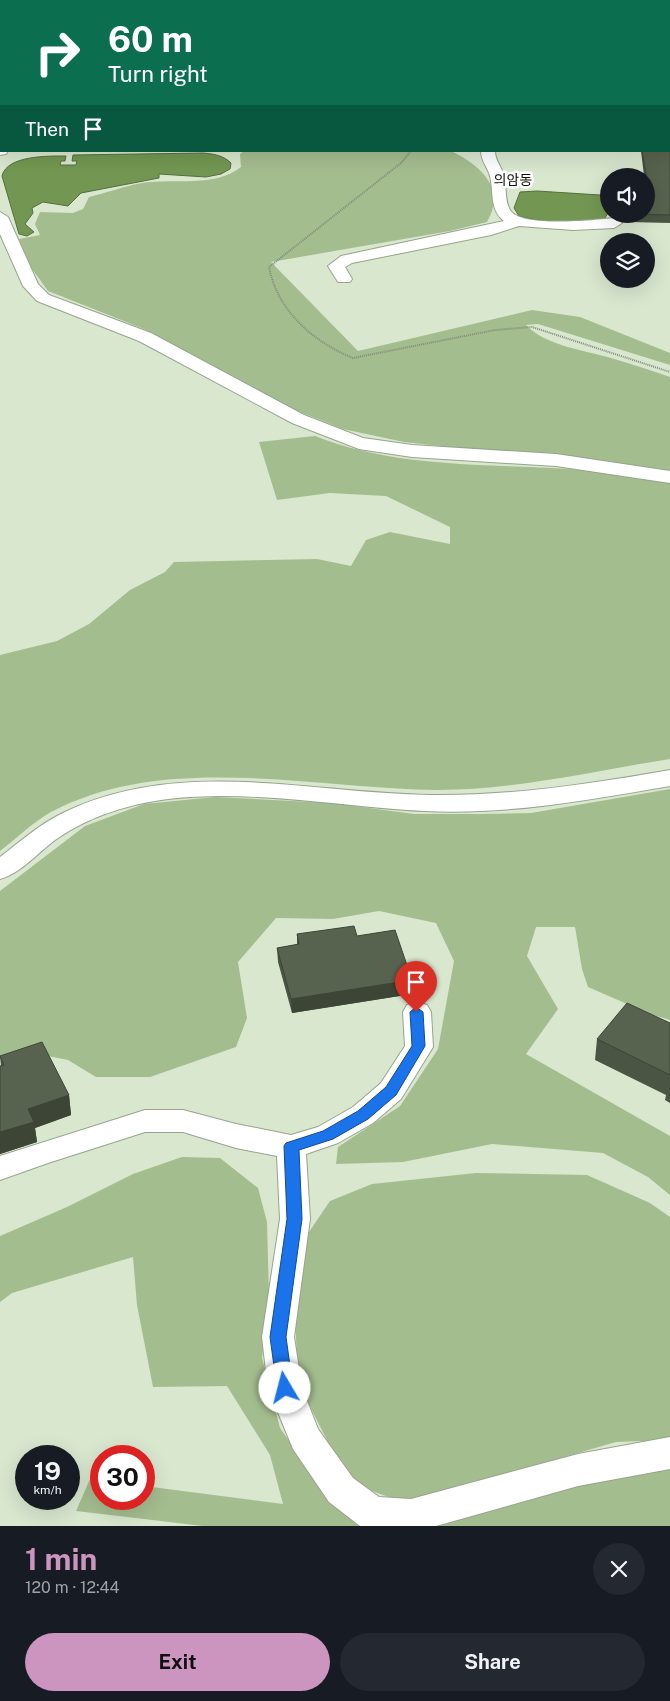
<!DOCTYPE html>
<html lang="en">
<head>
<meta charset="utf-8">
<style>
	body { margin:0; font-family:"Public Sans","Noto Sans KR",sans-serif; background:#242831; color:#f1f3f6; height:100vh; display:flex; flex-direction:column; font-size:19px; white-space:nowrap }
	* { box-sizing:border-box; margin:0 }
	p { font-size:16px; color:#9ea1a6 }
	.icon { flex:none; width:28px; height:28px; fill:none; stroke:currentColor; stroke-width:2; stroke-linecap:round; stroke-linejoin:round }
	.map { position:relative; height:1526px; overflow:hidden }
	.side { display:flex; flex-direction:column; background:#171b24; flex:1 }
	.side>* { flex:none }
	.hud { position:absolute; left:0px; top:0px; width:670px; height:152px; box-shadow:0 5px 20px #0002; background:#0b6e4f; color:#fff; overflow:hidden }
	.controls { position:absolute; left:600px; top:168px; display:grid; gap:10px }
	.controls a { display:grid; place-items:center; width:55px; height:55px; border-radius:50%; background:#171b24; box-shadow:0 5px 20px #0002; font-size:25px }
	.speed { position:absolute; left:15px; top:1445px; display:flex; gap:10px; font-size:25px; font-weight:700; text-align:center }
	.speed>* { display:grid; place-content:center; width:65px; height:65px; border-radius:50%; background:#171b24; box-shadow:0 5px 20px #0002; line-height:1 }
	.speed small { font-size:12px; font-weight:400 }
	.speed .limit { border:8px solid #d22; background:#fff; color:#111 }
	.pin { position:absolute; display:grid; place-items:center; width:42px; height:42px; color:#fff; margin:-51px -21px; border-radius:50% 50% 50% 0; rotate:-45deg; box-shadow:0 0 5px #0007 }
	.pin .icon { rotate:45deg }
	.me { position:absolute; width:55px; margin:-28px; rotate:352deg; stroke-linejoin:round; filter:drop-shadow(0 0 4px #0008) }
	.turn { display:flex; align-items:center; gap:18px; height:105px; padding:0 25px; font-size:22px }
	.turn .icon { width:65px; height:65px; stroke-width:2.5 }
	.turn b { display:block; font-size:35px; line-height:42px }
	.then { display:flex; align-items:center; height:48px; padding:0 25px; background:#0003; gap:10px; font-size:19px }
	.round { display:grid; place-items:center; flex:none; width:52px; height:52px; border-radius:26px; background:#242831 }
	.summary { display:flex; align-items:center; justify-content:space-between; height:85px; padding:0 25px }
	h1 { font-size:30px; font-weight:700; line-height:38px; color:#cb95bf }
	.action { display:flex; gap:10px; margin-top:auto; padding:10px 25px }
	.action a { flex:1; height:58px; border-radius:30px; background:#cb95bf; color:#111; font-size:20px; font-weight:700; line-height:58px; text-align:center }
	.action a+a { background:#242831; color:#f1f3f6 }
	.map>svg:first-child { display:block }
</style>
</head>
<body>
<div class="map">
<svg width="670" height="1526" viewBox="0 0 670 1526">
	<rect width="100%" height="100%" fill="#d9e7cf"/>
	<g fill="#a4bd8f">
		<path d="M 244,151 L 451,151 C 480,165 507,188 487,222 L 450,231 L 271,262 L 358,351 L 532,310 L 580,317 L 670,353 L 670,365 L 538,324 L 526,325 C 546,346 584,350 611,358 C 631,364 651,370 670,377 L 670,471 L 404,442 L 343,429 L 290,408 L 144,329 L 48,291 L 30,266 L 19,239 L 40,235 L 35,224 L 40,212 L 73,213 L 83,209 L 89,197 C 107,193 124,186 142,183 C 173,178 215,188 241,167 L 240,154 Z"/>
		<path d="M 315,436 C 396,468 486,464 572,469 C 604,472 637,478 670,483 L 670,759 C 594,771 515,790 438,790 C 314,789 166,751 51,812 C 33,822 16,839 0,851 L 0,655 L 57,641 L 89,624 L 130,590 L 165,572 L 174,562 L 317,559 L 351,566 L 366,540 L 390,532 L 450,544 L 450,527 L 386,496 L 330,493 L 277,500 L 259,442 Z"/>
		<polygon points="670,789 670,1020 650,1014 588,987 582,969 575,927 536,927 527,956 558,1009 526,1054 670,1136 670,1195 648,1177 603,1153 492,1144 403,1162 336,1164 338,1147 400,1106 438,1049 454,961 436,923 379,911 333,919 276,918 238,962 247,1018 236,1047 150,1077 96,1077 68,1060 23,1051 0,1057 0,891 85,826 144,804 215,797 332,803 414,814 481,814 531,813"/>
		<polygon points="182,1157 220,1158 258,1188 267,1222 269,1296 262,1358 280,1428 307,1467 393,1526 203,1526 76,1511 90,1479 101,1481 101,1499 144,1499 144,1486 283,1504 270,1455 227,1386 153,1387 137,1305 133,1257 12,1293 0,1302 0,1236 67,1207 133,1174"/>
		<polygon points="476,1173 587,1175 650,1203 670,1217 670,1440 616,1442 405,1503 361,1487 333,1452 298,1383 295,1315 307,1235 330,1201 372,1184"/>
		<polygon points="670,1466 670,1526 414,1526 600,1479"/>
	</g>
	<g fill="#739752" stroke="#546f3c">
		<polygon points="0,0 257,0 1,1 0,48"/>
		<path d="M 203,153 C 213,154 223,155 231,163 L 230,169 L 221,174 L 206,177 L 159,174 L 159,178 L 81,193 L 68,206 L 43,202 L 32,208 L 33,213 L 25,224 L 34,232 L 27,236 L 19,234 L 2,176 C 7,155 49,156 66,156 L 65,161 L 61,161 L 60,165 L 76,165 L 77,161 L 72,161 L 73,155 Z"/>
		<path d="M 537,191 L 600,195 L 607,202 L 609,211 L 605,218 C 589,225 535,222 519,216 L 514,208 L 520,192 Z"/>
	</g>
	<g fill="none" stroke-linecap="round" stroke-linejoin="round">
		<defs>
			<g id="minor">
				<rect x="621" y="0" width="12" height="1"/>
				<polygon points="670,48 670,57 669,57 669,49"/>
				<rect x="0" y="93" width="1" height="8"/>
				<polygon points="0,147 1,151 8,151 6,154 0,155"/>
				<path d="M 481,151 L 495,151 C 495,161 502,167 504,176 C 507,187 504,200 510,210 C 520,228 595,220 614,218 L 622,223 L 614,228 L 573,230 L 519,226 L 491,235 L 352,263 L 345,267 L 352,279 L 350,282 L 338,282 L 328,266 L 341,256 L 504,221 C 488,208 495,190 489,173 C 486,165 481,160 481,151 Z"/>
				<polygon points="0,212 8,217 38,284 49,295 151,333 304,415 363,438 412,445 556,454 670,471 670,483 556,466 412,457 359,449 292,423 139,341 37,301 23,286 0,234"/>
				<path d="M 670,770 L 670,786 C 589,800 508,815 425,811 C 340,807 254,789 168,799 C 130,804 90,816 58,838 C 40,850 22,873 0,879 L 0,857 C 21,841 41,823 65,812 C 181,757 308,793 430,795 C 511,796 590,784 670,770 Z"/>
				<polygon points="417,1002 427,1005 431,1012 433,1047 401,1099 373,1123 338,1143 306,1154 310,1219 294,1337 302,1388 318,1429 353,1478 379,1497 411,1499 578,1454 670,1437 670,1469 578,1486 436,1526 360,1526 329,1502 293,1449 268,1388 262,1337 280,1219 277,1156 236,1148 183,1132 145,1132 48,1163 0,1180 0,1156 145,1110 183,1110 236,1124 291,1135 318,1127 353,1107 381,1083 405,1046 403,1012 407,1005"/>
			</g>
		</defs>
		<use href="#minor" stroke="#97a48d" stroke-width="2"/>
		<g stroke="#828c7b" stroke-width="2" stroke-dasharray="1 1" stroke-linecap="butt">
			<polyline points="584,0 589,1"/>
			<polyline points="550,1 554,0"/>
			<path d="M 411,151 L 401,163 L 269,267 C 277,310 313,342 353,358 L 495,330 L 532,327 L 670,372"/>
		</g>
		<use href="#minor" fill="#fff" fill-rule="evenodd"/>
	</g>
	<g fill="#4b5543">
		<polygon points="669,122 670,122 670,223 628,222 626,214 646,214 646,176 644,176 641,151 669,151"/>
		<polygon points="297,934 412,980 412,994 292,1013 278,962 277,948 297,945"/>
		<polygon points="670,1023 670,1103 665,1100 666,1095 595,1060 597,1039"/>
		<polygon points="0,1056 69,1095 71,1115 35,1128 37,1142 0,1154 0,1066 1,1066"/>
	</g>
	<g fill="#3d4537">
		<polygon points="412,980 412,994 292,1013 291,999"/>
		<polygon points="69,1095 71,1115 35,1128 37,1142 0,1154 0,1132 28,1109"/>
	</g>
	<g fill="#57634e" stroke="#3d4537">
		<polygon points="669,122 670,122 670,145 669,143"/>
		<polygon points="669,147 670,147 670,215 628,214 646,214 646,191 649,191 642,151 669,151"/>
		<polygon points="354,926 357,936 395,930 412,980 291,999 277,948 299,944 297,934"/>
		<polygon points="627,1003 670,1023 670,1075 597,1039"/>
		<polygon points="42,1042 69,1095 28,1109 34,1122 0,1132 0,1066 4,1065 0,1056"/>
	</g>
	<polygon fill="#1a73e8" stroke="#114b97" points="416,1007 423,1012 425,1046 396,1095 368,1119 333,1139 299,1150 302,1219 286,1337 293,1388 291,1393 285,1395 279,1393 277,1388 270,1337 287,1219 284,1146 286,1143 323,1131 358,1111 386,1087 412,1046 410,1012"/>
	<g text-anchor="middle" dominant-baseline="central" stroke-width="5" stroke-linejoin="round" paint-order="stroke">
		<g font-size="14" fill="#0d1109" stroke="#fff">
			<text x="513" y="180">의암동</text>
		</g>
	</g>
</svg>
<div class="controls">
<a><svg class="icon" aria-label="sound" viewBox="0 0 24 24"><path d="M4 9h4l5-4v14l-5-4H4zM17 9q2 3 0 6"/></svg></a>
<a><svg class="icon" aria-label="layers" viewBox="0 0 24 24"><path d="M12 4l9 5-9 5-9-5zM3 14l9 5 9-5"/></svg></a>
</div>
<div class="speed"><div>19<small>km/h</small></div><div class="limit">30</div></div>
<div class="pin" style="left:416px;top:1012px;background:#d93025"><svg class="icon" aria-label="arrive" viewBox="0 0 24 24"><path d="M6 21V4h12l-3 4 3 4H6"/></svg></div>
<svg class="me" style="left:285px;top:1388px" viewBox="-20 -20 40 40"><circle r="19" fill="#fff"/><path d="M0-13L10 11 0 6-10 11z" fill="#1a73e8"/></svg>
<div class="hud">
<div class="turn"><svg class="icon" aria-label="right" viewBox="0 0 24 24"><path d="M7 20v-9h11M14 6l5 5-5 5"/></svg><div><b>60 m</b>Turn right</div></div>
<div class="then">Then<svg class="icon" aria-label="arrive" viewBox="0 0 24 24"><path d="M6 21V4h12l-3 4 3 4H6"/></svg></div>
</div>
</div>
<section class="side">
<div class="summary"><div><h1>1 min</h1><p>120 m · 12:44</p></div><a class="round"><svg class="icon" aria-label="close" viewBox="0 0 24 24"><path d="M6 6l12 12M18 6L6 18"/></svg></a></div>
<div class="action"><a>Exit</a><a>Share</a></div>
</section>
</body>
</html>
